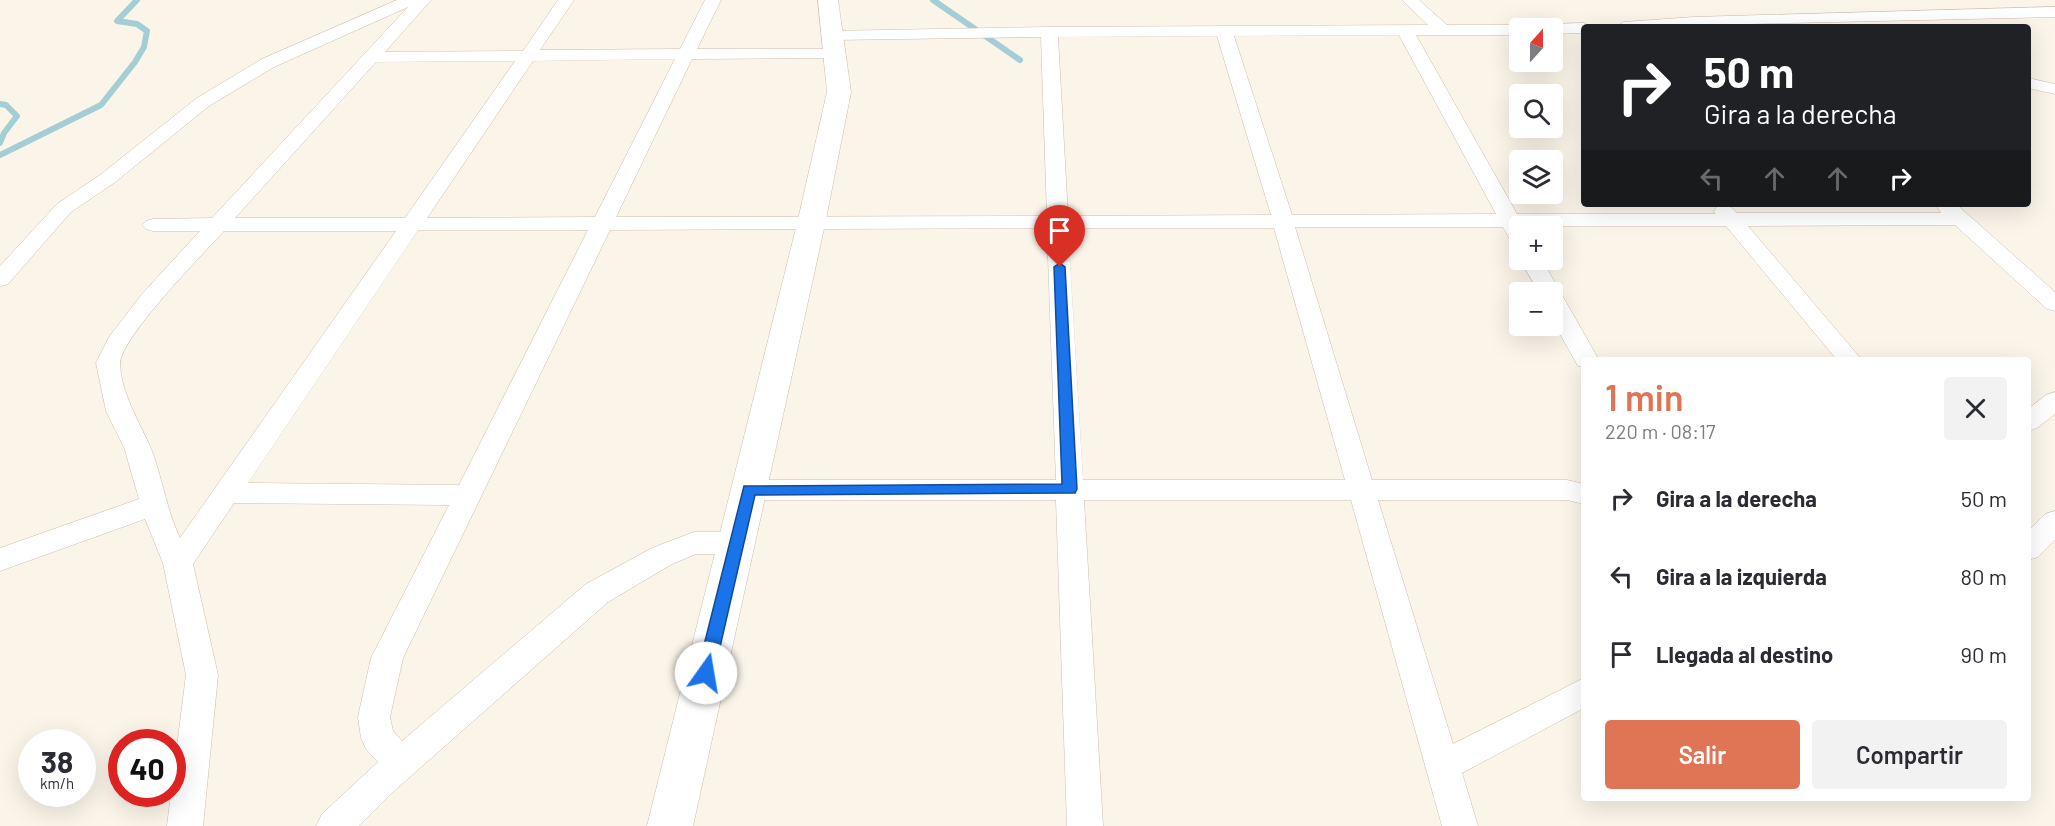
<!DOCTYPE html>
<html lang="es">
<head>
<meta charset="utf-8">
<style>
	body { margin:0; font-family:Barlow,sans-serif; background:#f2f2f3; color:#2b2b33; height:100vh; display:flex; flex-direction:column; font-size:22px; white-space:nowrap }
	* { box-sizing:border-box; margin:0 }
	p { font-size:20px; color:#7c7c81 }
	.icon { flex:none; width:33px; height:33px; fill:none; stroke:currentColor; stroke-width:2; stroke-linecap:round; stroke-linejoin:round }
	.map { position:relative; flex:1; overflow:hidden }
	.panel { position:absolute; left:1581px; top:357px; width:450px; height:444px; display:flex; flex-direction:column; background:#fff; border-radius:6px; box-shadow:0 6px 24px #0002 }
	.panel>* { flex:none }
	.guide { position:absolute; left:1581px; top:24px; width:450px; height:183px; border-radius:6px; box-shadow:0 6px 24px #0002; background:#202124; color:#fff; overflow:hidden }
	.needle { width:39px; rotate:21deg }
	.fabs { position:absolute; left:1509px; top:18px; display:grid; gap:12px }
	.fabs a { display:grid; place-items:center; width:54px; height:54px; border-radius:6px; background:#fff; box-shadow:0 6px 24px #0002; font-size:30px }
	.speed { position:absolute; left:18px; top:729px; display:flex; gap:12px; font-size:30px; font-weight:700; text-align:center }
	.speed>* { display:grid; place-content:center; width:78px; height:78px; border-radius:50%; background:#fff; box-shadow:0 6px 24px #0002; line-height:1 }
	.speed small { font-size:15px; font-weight:400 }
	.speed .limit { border:9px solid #d22; background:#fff; color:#111 }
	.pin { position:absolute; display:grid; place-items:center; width:51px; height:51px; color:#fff; margin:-62px -26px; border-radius:50% 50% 50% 0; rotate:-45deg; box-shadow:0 0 6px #0007 }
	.pin .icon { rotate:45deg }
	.me { position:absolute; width:66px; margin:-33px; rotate:13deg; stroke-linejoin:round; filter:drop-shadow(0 0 4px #0008) }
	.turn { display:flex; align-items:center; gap:21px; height:126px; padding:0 24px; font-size:27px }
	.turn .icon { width:78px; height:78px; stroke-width:2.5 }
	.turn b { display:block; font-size:42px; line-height:51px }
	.lanes { display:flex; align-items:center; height:57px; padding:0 24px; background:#0003; justify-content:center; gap:30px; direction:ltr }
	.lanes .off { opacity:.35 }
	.round { display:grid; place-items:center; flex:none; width:63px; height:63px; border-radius:6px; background:#f2f2f3 }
	.summary { display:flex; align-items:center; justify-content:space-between; height:102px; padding:0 24px }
	h1 { font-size:36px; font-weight:600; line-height:45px; color:#df7555 }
	.action { display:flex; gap:12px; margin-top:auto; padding:12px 24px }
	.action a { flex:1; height:69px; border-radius:6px; background:#df7555; color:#fff; font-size:24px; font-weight:600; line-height:69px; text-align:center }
	.action a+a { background:#f2f2f3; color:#2b2b33 }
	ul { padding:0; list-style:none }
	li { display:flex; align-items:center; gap:18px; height:78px; padding:0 24px }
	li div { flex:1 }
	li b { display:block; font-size:22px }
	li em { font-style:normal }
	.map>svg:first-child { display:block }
</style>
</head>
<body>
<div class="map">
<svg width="2055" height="826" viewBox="0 0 2055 826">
	<rect width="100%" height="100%" fill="#fbf4e9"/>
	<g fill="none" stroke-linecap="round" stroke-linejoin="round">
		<g stroke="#a4ced6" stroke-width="6">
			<polyline points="933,0 1020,60"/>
			<polyline points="0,104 6,105 17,116 4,133 0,143"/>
			<polyline points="0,155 101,105 135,62 144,47 147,31 137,24 117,21 137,0"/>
		</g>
		<defs>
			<g id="minor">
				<path d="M 397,0 L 431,0 L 385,52 L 523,51 L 558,0 L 574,0 L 540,50 L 680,49 L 705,0 L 721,0 L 697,49 L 841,49 L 843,53 L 841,57 L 835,58 L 692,59 L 616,217 L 1047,216 L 1041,37 L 833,40 L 827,39 L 825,35 L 827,31 L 1049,27 L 1428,25 L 1402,0 L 1419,0 L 1447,25 L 1520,25 L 1527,28 L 1520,28 L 1520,35 L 1416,35 L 1517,214 L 1715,214 L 1714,211 L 1717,207 C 1727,204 1731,206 1737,213 L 1941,213 L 1938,208 L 1940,204 L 1956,204 L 2055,292 L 2055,311 L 2047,309 L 1955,225 L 1748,226 L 1862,360 L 1837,360 L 1726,226 L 1520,226 L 1520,244 L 1512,243 L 1503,227 L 1295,227 L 1372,480 L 1567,480 L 1584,484 L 1584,504 L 1567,500 L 1378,500 L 1453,744 L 1584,678 L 1584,708 L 1462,773 L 1478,826 L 1442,826 L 1351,500 L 1084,500 L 1103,826 L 1067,826 L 1056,500 L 749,500 L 739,497 L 735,490 L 739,483 L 749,480 L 1056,480 L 1047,228 L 610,230 L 403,658 L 390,717 L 393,731 L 402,741 L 586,584 L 652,548 L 694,532 L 736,532 L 746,535 L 750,543 L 746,551 L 736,554 L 696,554 L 672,564 L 608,602 L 394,791 L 359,826 L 316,826 L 322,814 L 378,762 L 366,749 L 361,738 L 358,717 L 371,658 L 449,505 L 234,503 L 193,564 L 218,675 L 203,826 L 167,826 L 186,675 L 163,563 L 145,519 L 0,571 L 0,548 L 139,499 L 124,447 L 106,411 L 96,363 L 109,337 L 142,294 L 200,231 L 153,231 L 146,229 L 142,225 L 146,221 L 153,219 L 212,218 L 408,7 L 274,67 L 209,106 L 114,183 L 71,212 L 8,284 L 0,286 L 0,266 L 57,204 L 100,175 L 197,98 L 262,59 ZM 1399,35 L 1496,214 L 1292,215 L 1234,36 ZM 1217,36 L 1271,215 L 1068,216 L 1058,37 ZM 675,59 L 595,217 L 427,218 L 533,61 ZM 515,61 L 405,218 L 235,218 L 376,62 ZM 1068,228 L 1274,228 L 1345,480 L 1083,480 ZM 418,230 L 588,230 L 459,485 L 248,483 ZM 224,231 L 396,231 L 180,538 C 166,509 162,475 150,446 C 139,422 121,392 120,364 C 120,338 203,254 224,231 Z"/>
				<polygon points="2055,7 2055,17 1616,27 1624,22 1694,17"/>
				<polygon points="1584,23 1591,27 1584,27 1584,33 1552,34 1552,28 1544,28 1552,24"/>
				<polygon points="2028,78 2055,84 2055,94 2028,88"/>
				<polygon points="1520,260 1542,260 1599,360 1584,360 1584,367 1578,366 1552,320 1552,292 1539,292"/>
				<polygon points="2055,392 2055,414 2037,428 2028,431 2028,409 2046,395"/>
				<polygon points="2055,511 2055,540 2038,557 2028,560 2028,531 2045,514"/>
			</g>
			<polygon id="tertiary" points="818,0 838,0 851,92 825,224 693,826 647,826 797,224 827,92"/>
		</defs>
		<use href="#minor" stroke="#cdbdaf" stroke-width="1"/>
		<use href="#tertiary" stroke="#cdbdaf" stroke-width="1"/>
		<use href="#minor" fill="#fff" fill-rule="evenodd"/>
		<use href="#tertiary" fill="#fff" fill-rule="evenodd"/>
	</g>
	<polygon fill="#1a73e8" stroke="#114b97" stroke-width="1.5" points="1060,263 1065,267 1077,489 1075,493 755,495 714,673 712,679 706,681 700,679 697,673 744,486 1062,484 1054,267"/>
</svg>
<div class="fabs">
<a><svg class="needle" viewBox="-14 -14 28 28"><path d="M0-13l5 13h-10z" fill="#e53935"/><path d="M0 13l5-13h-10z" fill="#7c7c81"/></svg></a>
<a><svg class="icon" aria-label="search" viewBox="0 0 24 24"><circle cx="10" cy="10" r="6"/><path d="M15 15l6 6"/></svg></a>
<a><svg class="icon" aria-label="layers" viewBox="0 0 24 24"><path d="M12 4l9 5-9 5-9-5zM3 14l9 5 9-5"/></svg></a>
<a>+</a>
<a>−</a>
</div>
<div class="speed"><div>38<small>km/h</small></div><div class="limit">40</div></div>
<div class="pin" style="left:1060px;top:267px;background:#d93025"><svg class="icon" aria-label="arrive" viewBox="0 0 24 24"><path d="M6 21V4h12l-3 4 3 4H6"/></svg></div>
<svg class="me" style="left:706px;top:673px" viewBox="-20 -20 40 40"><circle r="19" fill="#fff"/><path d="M0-13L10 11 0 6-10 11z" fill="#1a73e8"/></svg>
<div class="guide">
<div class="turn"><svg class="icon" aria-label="right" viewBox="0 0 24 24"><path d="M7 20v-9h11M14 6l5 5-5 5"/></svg><div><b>50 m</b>Gira a la derecha</div></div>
<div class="lanes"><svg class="icon off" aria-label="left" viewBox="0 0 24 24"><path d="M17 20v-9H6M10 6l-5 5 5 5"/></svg><svg class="icon off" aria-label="ahead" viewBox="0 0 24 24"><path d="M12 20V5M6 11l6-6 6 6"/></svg><svg class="icon off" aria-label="ahead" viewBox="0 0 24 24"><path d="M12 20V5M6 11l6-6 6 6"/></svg><svg class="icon" aria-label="right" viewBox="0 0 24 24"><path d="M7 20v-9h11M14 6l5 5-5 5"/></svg></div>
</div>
<section class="panel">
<div class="summary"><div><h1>1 min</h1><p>220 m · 08:17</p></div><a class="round"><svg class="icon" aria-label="close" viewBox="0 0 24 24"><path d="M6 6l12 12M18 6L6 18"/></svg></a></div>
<ul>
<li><svg class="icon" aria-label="right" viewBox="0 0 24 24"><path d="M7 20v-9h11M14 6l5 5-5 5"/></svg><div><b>Gira a la derecha</b></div><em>50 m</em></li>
<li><svg class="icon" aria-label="left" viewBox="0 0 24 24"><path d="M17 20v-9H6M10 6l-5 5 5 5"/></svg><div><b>Gira a la izquierda</b></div><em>80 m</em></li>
<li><svg class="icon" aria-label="arrive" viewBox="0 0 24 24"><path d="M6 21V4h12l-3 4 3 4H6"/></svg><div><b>Llegada al destino</b></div><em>90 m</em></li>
</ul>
<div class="action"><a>Salir</a><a>Compartir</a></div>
</section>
</div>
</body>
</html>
